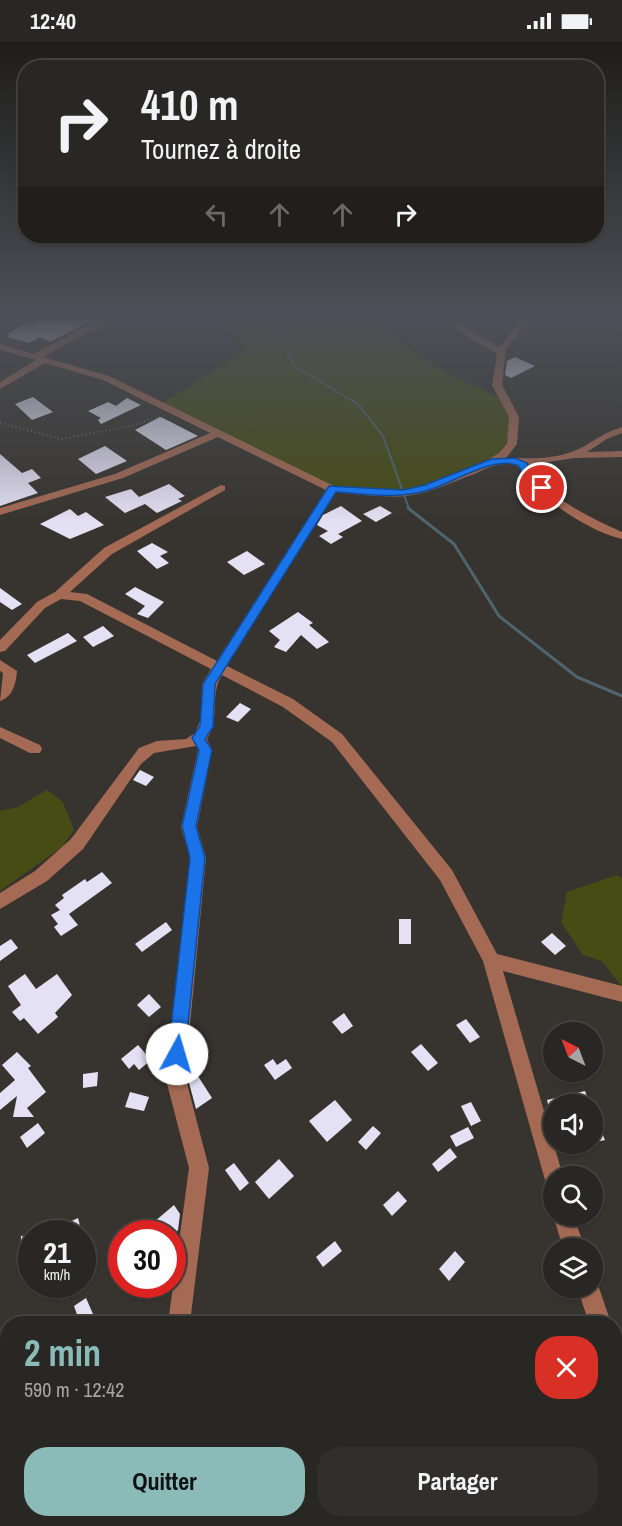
<!DOCTYPE html>
<html lang="fr">
<head>
<meta charset="utf-8">
<style>
	body { margin:0; font-family:"Archivo Narrow",sans-serif; background:#312f2b; color:#f1f3f6; height:100vh; display:flex; flex-direction:column; font-size:22px; white-space:nowrap }
	* { box-sizing:border-box; margin:0 }
	p { font-size:20px; color:#a5a5a6 }
	.icon { flex:none; width:33px; height:33px; fill:none; stroke:currentColor; stroke-width:2; stroke-linecap:round; stroke-linejoin:round }
	.map { position:relative; flex:1; overflow:hidden }
	.drawer { position:absolute; left:0px; top:1274px; width:622px; height:212px; display:flex; flex-direction:column; background:#292723; border-radius:24px 24px 0 0; box-shadow:0 2px 4px #0004,0 0 0 2px #454441 }
	.drawer>* { flex:none }
	.top-card { position:absolute; left:18px; top:18px; width:586px; height:183px; border-radius:24px; box-shadow:0 2px 4px #0004,0 0 0 2px #454441; background:#292723; color:#f1f3f6; overflow:hidden }
	.needle { width:39px; rotate:318deg }
	.controls { position:absolute; left:543px; top:980px; display:grid; gap:12px }
	.controls a { display:grid; place-items:center; width:60px; height:60px; border-radius:50%; background:#292723; box-shadow:0 2px 4px #0004,0 0 0 2px #454441; font-size:30px }
	.speed { position:absolute; left:18px; top:1178px; display:flex; gap:12px; font-size:30px; font-weight:700; text-align:center }
	.speed>* { display:grid; place-content:center; width:78px; height:78px; border-radius:50%; background:#292723; box-shadow:0 2px 4px #0004,0 0 0 2px #454441; line-height:1 }
	.speed small { font-size:15px; font-weight:400 }
	.speed .limit { border:9px solid #d22; background:#fff; color:#111 }
	.pin { position:absolute; display:grid; place-items:center; width:51px; height:51px; color:#fff; margin:-26px; border:3px solid #fff; border-radius:50%; box-shadow:0 2px 6px #0007 }
	.me { position:absolute; width:66px; margin:-33px; rotate:6deg; stroke-linejoin:round; filter:drop-shadow(0 0 4px #0008) }
	.turn { display:flex; align-items:center; gap:21px; height:126px; padding:0 24px; font-size:27px }
	.turn .icon { width:78px; height:78px; stroke-width:2.5 }
	.turn b { display:block; font-size:42px; line-height:51px }
	.lanes { display:flex; align-items:center; height:57px; padding:0 24px; background:#0003; justify-content:center; gap:30px; direction:ltr }
	.lanes .off { opacity:.35 }
	.round { display:grid; place-items:center; flex:none; width:63px; height:63px; border-radius:24px; background:#312f2b }
	.overview { display:flex; align-items:center; justify-content:space-between; height:102px; padding:0 24px }
	h1 { font-size:36px; font-weight:700; line-height:45px; color:#8bbbb9 }
	.button { display:flex; gap:12px; margin-top:auto; padding:12px 24px }
	.button a { flex:1; height:69px; border-radius:24px; background:#8bbbb9; color:#111; font-size:24px; font-weight:700; line-height:69px; text-align:center }
	.button a+a { background:#312f2b; color:#f1f3f6 }
	.status { display:flex; justify-content:space-between; align-items:center; height:42px; padding:0 30px; background:#292723; direction:ltr }
	.status svg { height:16px; fill:currentColor }
	.map>svg:first-child { display:block }
</style>
</head>
<body>
<div class="status"><b>12:40</b><svg viewBox="0 0 49 12"><path d="M0 12V9h3v3zM5 12V6h3v6zM10 12V3h3v9zM15 12V0h3v12zM26 1h20v11H26zM47 4h2v5h-2z"/></svg></div>
<div class="map">
<svg width="622" height="1484" viewBox="0 0 622 1484">
	<rect width="100%" height="100%" fill="#37342f"/>
	<g fill="#464c13">
		<polygon points="223,275 388,275 376,282 437,325 506,359 514,375 512,402 494,419 404,451 332,447 160,363 245,309"/>
		<polygon points="47,748 63,760 74,788 62,805 0,849 0,769 18,765"/>
		<polygon points="617,833 622,836 622,945 602,919 583,913 561,880 567,850"/>
	</g>
	<g fill="none" stroke-linecap="round" stroke-linejoin="round">
		<polyline stroke="#4e6570" stroke-width="2" points="257,275 278,291 294,324 358,362 383,394 409,467"/>
		<polyline stroke="#4e6570" stroke-width="3" points="408,466 454,502 499,574 577,635 622,654"/>
	</g>
	<g fill="#e5e1f4">
		<polygon points="46,275 98,275 50,300 40,295 29,301 7,295 10,293 7,292 23,283"/>
		<polygon points="515,315 535,324 511,336 505,333 507,319"/>
		<polygon points="33,355 53,370 32,378 15,362"/>
		<polygon points="127,356 141,363 101,382 98,378 101,376 88,369 108,360 116,364"/>
		<polygon points="160,375 163,376 198,394 166,408 135,388"/>
		<polygon points="105,404 127,419 96,432 78,417"/>
		<polygon points="0,412 22,431 32,427 41,436 28,441 38,451 0,464"/>
		<polygon points="169,442 185,454 178,457 182,459 157,471 145,462 125,471 105,455 131,447 139,455"/>
		<polygon points="341,464 362,479 338,492 343,495 331,502 319,494 328,489 317,483 323,473"/>
		<polygon points="380,464 392,471 376,480 363,472"/>
		<polygon points="70,467 78,474 86,470 104,483 70,497 40,482"/>
		<polygon points="152,501 168,510 160,514 169,521 157,527 137,509"/>
		<polygon points="247,509 265,522 244,533 227,520"/>
		<polygon points="135,545 164,560 148,576 137,572 145,564 125,552"/>
		<polygon points="0,546 22,562 12,568 0,560"/>
		<polygon points="298,570 313,581 309,583 329,600 317,607 301,593 286,610 274,605 280,598 269,589"/>
		<polygon points="103,584 114,594 93,605 83,595"/>
		<polygon points="68,591 77,599 35,621 27,613"/>
		<polygon points="240,661 251,667 238,680 226,675"/>
		<polygon points="140,728 154,735 146,744 133,738"/>
		<polygon points="102,830 112,841 69,872 78,883 61,894 54,885 58,882 51,873 60,868 55,863 64,856 62,853 85,837 87,840"/>
		<rect x="399" y="877" width="12" height="25"/>
		<polygon points="166,880 172,888 142,910 135,902"/>
		<polygon points="552,891 566,904 555,913 541,900"/>
		<polygon points="11,897 18,906 0,919 0,904"/>
		<polygon points="25,932 36,947 57,932 72,953 55,971 58,975 38,992 24,976 20,979 12,970 21,963 8,944"/>
		<polygon points="149,952 161,965 149,975 137,963"/>
		<polygon points="344,971 353,984 342,992 332,980"/>
		<polygon points="466,977 480,995 470,1001 456,983"/>
		<polygon points="421,1002 438,1021 428,1029 411,1010"/>
		<polygon points="138,1003 151,1018 139,1028 134,1022 129,1027 121,1017"/>
		<polygon points="17,1010 31,1024 28,1026 46,1050 27,1066 34,1075 13,1075 17,1054 0,1068 0,1051 15,1038 2,1023"/>
		<polygon points="273,1017 277,1023 286,1017 292,1026 275,1038 264,1023"/>
		<polygon points="98,1030 97,1044 83,1046 83,1032"/>
		<polygon points="196,1031 212,1056 196,1067 188,1037"/>
		<polygon points="585,1049 590,1062 548,1062 547,1058"/>
		<polygon points="130,1050 149,1055 144,1069 125,1065"/>
		<polygon points="335,1058 352,1078 327,1100 309,1079"/>
		<polygon points="471,1060 481,1079 471,1084 461,1064"/>
		<polygon points="592,1068 605,1098 592,1101"/>
		<polygon points="38,1081 45,1091 27,1106 20,1095"/>
		<polygon points="373,1084 381,1091 366,1108 358,1100"/>
		<polygon points="468,1085 474,1096 456,1105 450,1094"/>
		<polygon points="450,1106 457,1115 438,1130 432,1122"/>
		<polygon points="279,1117 294,1134 269,1157 255,1140"/>
		<polygon points="234,1121 249,1141 240,1149 225,1128"/>
		<polygon points="398,1149 407,1159 392,1174 383,1163"/>
		<polygon points="174,1163 180,1172 178,1188 175,1191 161,1191 154,1180"/>
		<polygon points="78,1176 82,1191 46,1191"/>
		<polygon points="32,1193 32,1218 20,1219 21,1194"/>
		<polygon points="335,1199 342,1209 323,1225 316,1215"/>
		<polygon points="455,1209 465,1220 449,1239 439,1227"/>
		<polygon points="86,1256 93,1272 80,1281 74,1264"/>
	</g>
	<g fill="none" stroke-linecap="round" stroke-linejoin="round">
		<g stroke="#7b7974" stroke-width="1.5" stroke-dasharray="1 3" stroke-linecap="butt">
			<polyline points="0,276 3,275"/>
			<polyline points="0,381 62,397 135,383 162,373"/>
		</g>
		<g fill="#a56a54" fill-rule="evenodd">
			<path d="M 112,275 L 123,275 L 88,290 L 43,315 L 109,334 L 334,444 L 404,448 L 425,443 L 475,425 L 499,411 L 507,402 L 509,375 L 492,343 L 497,312 L 460,290 L 444,275 L 453,275 L 466,286 L 499,305 L 524,275 L 532,275 L 506,307 L 502,343 L 519,375 L 517,402 L 506,416 C 526,416 551,418 571,410 C 589,404 601,391 622,385 L 622,391 L 607,397 L 587,410 L 622,409 L 622,415 L 574,416 L 529,423 C 547,456 589,475 622,490 L 622,497 C 593,490 561,469 538,449 C 531,443 521,424 514,423 C 497,418 482,430 466,435 C 446,443 426,452 405,454 C 382,456 358,452 335,450 L 227,624 L 293,657 L 342,692 L 452,828 L 497,912 L 622,944 L 622,960 L 503,929 L 563,1134 L 554,1134 L 554,1148 L 547,1145 L 483,919 L 440,838 L 332,700 L 283,665 L 222,633 C 209,653 221,676 207,697 L 212,708 L 197,785 L 206,816 L 185,1034 L 209,1126 L 190,1281 L 168,1281 L 189,1126 L 165,1034 L 190,816 L 181,785 L 198,708 L 196,704 L 154,711 L 141,722 L 83,807 L 47,839 L 0,867 L 0,851 L 35,829 L 71,797 L 139,706 L 157,699 L 186,697 L 195,691 L 201,677 L 202,642 L 211,627 L 80,559 L 61,557 L 45,566 L 5,609 L 0,610 L 0,598 L 37,560 L 55,550 L 104,506 L 221,443 L 225,444 L 225,448 L 112,512 L 70,550 L 87,552 L 217,619 L 326,448 L 218,395 L 123,436 L 0,473 L 0,466 L 115,432 L 210,391 L 103,338 L 45,321 L 0,347 L 0,340 L 36,318 L 0,308 L 0,302 L 34,312 L 82,286 Z"/>
			<path d="M 0,618 L 17,629 C 16,641 13,655 0,659 L 3,631 L 0,629 Z"/>
			<polygon points="0,685 40,703 42,707 40,711 30,711 0,696"/>
			<polygon points="554,1171 554,1173 573,1173 585,1206 563,1206 553,1173"/>
			<polygon points="592,1236 596,1237 611,1281 589,1281 577,1245 592,1245"/>
			<polygon points="615,1310 622,1313 622,1354 615,1351"/>
			<polygon points="187,1478 212,1478 214,1484 188,1484"/>
		</g>
	</g>
	<linearGradient id="sky" x2="0" y2="1"><stop stop-color="#1e1d1a"/><stop offset="0.57" stop-color="#4d5058"/><stop offset="1" stop-color="#4d5058" stop-opacity="0"/></linearGradient>
	<rect width="622" height="482" fill="url(#sky)"/>
	<path fill="#1a73e8" stroke="#114b97" stroke-width="1.5" d="M 515,416 L 527,421 L 531,431 L 545,444 L 545,448 L 538,448 L 524,435 L 519,424 C 496,413 456,439 432,447 C 401,458 368,452 336,450 L 215,642 L 213,685 L 205,697 L 212,708 L 196,784 L 205,816 L 185,1012 L 183,1018 L 177,1021 L 171,1018 L 168,1012 L 190,816 L 182,784 L 199,708 L 192,696 L 200,684 L 203,642 L 329,444 L 404,448 L 425,443 L 491,417 Z"/>
</svg>
<div class="controls">
<a><svg class="needle" viewBox="-14 -14 28 28"><path d="M0-13l5 13h-10z" fill="#e53935"/><path d="M0 13l5-13h-10z" fill="#a5a5a6"/></svg></a>
<a><svg class="icon" aria-label="sound" viewBox="0 0 24 24"><path d="M4 9h4l5-4v14l-5-4H4zM17 9q2 3 0 6"/></svg></a>
<a><svg class="icon" aria-label="search" viewBox="0 0 24 24"><circle cx="10" cy="10" r="6"/><path d="M15 15l6 6"/></svg></a>
<a><svg class="icon" aria-label="layers" viewBox="0 0 24 24"><path d="M12 4l9 5-9 5-9-5zM3 14l9 5 9-5"/></svg></a>
</div>
<div class="speed"><div>21<small>km/h</small></div><div class="limit">30</div></div>
<div class="pin" style="left:542px;top:446px;background:#d93025"><svg class="icon" aria-label="arrive" viewBox="0 0 24 24"><path d="M6 21V4h12l-3 4 3 4H6"/></svg></div>
<svg class="me" style="left:177px;top:1012px" viewBox="-20 -20 40 40"><circle r="19" fill="#fff"/><path d="M0-13L10 11 0 6-10 11z" fill="#1a73e8"/></svg>
<div class="top-card">
<div class="turn"><svg class="icon" aria-label="right" viewBox="0 0 24 24"><path d="M7 20v-9h11M14 6l5 5-5 5"/></svg><div><b>410 m</b>Tournez à droite</div></div>
<div class="lanes"><svg class="icon off" aria-label="left" viewBox="0 0 24 24"><path d="M17 20v-9H6M10 6l-5 5 5 5"/></svg><svg class="icon off" aria-label="ahead" viewBox="0 0 24 24"><path d="M12 20V5M6 11l6-6 6 6"/></svg><svg class="icon off" aria-label="ahead" viewBox="0 0 24 24"><path d="M12 20V5M6 11l6-6 6 6"/></svg><svg class="icon" aria-label="right" viewBox="0 0 24 24"><path d="M7 20v-9h11M14 6l5 5-5 5"/></svg></div>
</div>
<section class="drawer">
<div class="overview"><div><h1>2 min</h1><p>590 m · 12:42</p></div><a class="round" style="background:#d93025;color:#fff"><svg class="icon" aria-label="close" viewBox="0 0 24 24"><path d="M6 6l12 12M18 6L6 18"/></svg></a></div>
<div class="button"><a>Quitter</a><a>Partager</a></div>
</section>
</div>
</body>
</html>
